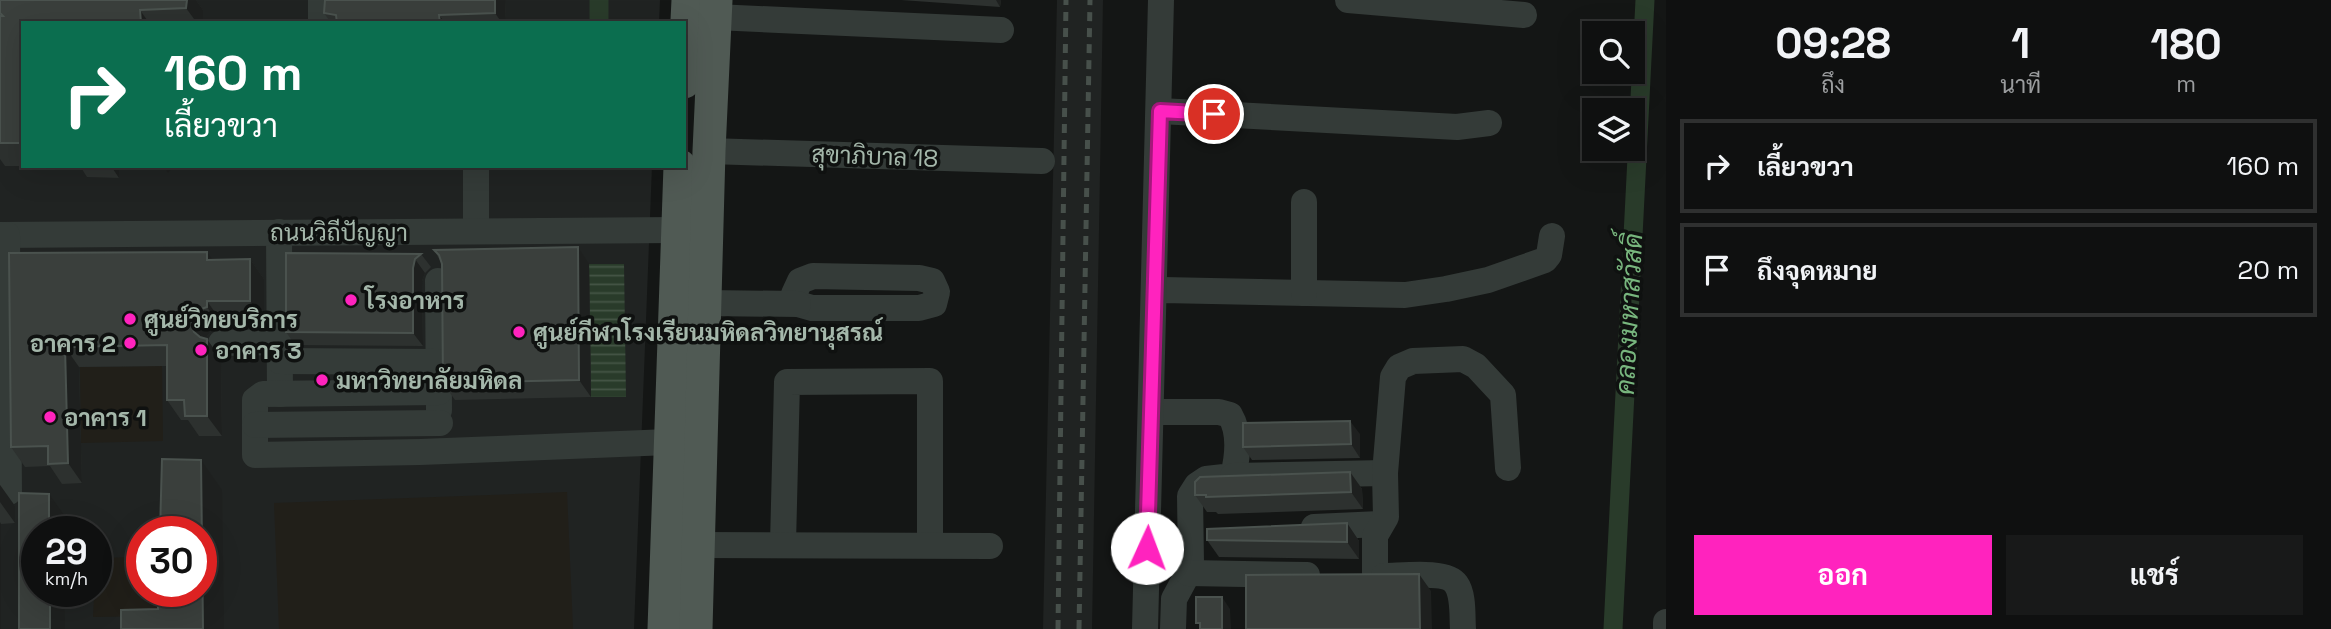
<!DOCTYPE html>
<html lang="th">
<head>
<meta charset="utf-8">
<style>
	body { margin:0; font-family:"Space Grotesk",Sarabun,sans-serif; background:#181919; color:#f1f3f6; height:100vh; display:flex; flex-direction:column; font-size:26px; white-space:nowrap }
	* { box-sizing:border-box; margin:0 }
	p { font-size:23px; color:#9b9d9f }
	.icon { flex:none; width:38px; height:38px; fill:none; stroke:currentColor; stroke-width:2; stroke-linecap:round; stroke-linejoin:round }
	.map { position:relative; flex:1; overflow:hidden }
	.side { display:flex; flex-direction:column; background:#0f1010; width:665px }
	.side>* { flex:none }
	.banner { position:absolute; left:21px; top:21px; width:665px; height:147px; border-radius:0px; box-shadow:0 7px 28px #0002,0 0 0 2px #2f3030; background:#0b6e4f; color:#fff; overflow:hidden }
	.buttons { position:absolute; left:1582px; top:21px; display:grid; gap:14px }
	.buttons a { display:grid; place-items:center; width:63px; height:63px; border-radius:0px; background:#0f1010; box-shadow:0 7px 28px #0002,0 0 0 2px #2f3030; font-size:35px }
	.speed { position:absolute; left:21px; top:516px; display:flex; gap:14px; font-size:35px; font-weight:700; text-align:center }
	.speed>* { display:grid; place-content:center; width:91px; height:91px; border-radius:50%; background:#0f1010; box-shadow:0 7px 28px #0002,0 0 0 2px #2f3030; line-height:1 }
	.speed small { font-size:18px; font-weight:400 }
	.speed .limit { border:10px solid #d22; background:#fff; color:#111 }
	.pin { position:absolute; display:grid; place-items:center; width:60px; height:60px; color:#fff; margin:-30px; border:4px solid #fff; border-radius:50%; box-shadow:0 2px 7px #0007 }
	.me { position:absolute; width:77px; margin:-38px; rotate:2deg; stroke-linejoin:round; filter:drop-shadow(0 0 5px #0008) }
	.turn { display:flex; align-items:center; gap:24px; height:147px; padding:0 28px; font-size:32px }
	.turn .icon { width:91px; height:91px; stroke-width:2.5 }
	.turn b { display:block; font-size:49px; line-height:60px }
	.eta { display:flex; justify-content:space-evenly; align-items:center; height:119px; text-align:center }
	.eta b { font-size:42px; font-weight:700; line-height:49px }
	.cta { display:flex; gap:14px; margin-top:auto; padding:14px 28px }
	.cta a { flex:1; height:80px; border-radius:0px; background:#ff23be; color:#fff; font-size:28px; font-weight:700; line-height:80px; text-align:center }
	.cta a+a { background:#181919; color:#f1f3f6 }
	ul { padding:0; list-style:none }
	li { display:flex; align-items:center; gap:21px; height:94px; margin:0 14px 10px; padding:0 14px; border:4px solid #2f3030; border-radius:0px }
	li div { flex:1 }
	li b { display:block; font-size:26px }
	li em { font-style:normal }
	main { display:flex; flex:1; min-height:0 }
	.map>svg:first-child { display:block }
</style>
</head>
<body>
<main>
<div class="map">
<svg width="1666" height="629" viewBox="0 0 1666 629">
	<defs>
		<pattern id="water-rules" width="6" height="5" patternUnits="userSpaceOnUse" patternTransform="scale(1.75)"><rect width="6" height="5" fill="#293b2a"/><path d="M0 2.5h6" fill="none" stroke="#455546"/></pattern>
	</defs>
	<rect width="100%" height="100%" fill="#141615"/>
	<g fill="#202322" fill-rule="evenodd">
		<path d="M 0,0 L 660,0 L 659,23 L 23,23 L 23,166 L 652,166 L 634,629 L 0,629 ZM 37,532 L 96,532 L 96,592 L 37,592 ZM 142,532 L 201,532 L 201,592 L 142,592 Z"/>
		<polygon points="1057,0 1103,0 1092,629 1043,629"/>
	</g>
	<g fill="#211f19">
		<polygon points="162,366 163,441 81,443 80,367"/>
		<polygon points="567,492 573,629 279,629 274,503"/>
		<polygon points="142,557 142,592 159,592 159,616 93,617 96,558"/>
	</g>
	<polygon fill="url(#water-rules)" points="589,264 624,264 626,397 591,397"/>
	<g fill="none" stroke-linecap="round" stroke-linejoin="round">
		<g stroke="#293b2a" stroke-width="19">
			<polyline points="599,23 599,0"/>
			<polyline points="1613,629 1645,0"/>
		</g>
		<g stroke="#343b38" stroke-width="26">
			<polyline points="321,0 321,23"/>
			<polyline points="1348,0 1524,15"/>
			<polyline points="715,17 1001,30"/>
			<polyline points="1160,111 1457,127 1489,123"/>
			<polyline points="709,151 1042,161"/>
			<polyline points="476,166 476,231"/>
			<polyline points="279,232 280,394"/>
			<polyline points="0,235 677,230"/>
			<polyline points="7,235 9,492"/>
			<polygon points="813,276 919,278 932,281 937,292 934,304 919,308 812,308 798,304 794,294 800,281"/>
			<polyline points="438,281 439,410"/>
			<polyline points="1154,292 1163,290 1405,295 1446,289 1488,280 1545,260 1549,255 1552,236"/>
			<polyline points="1304,293 1304,202"/>
			<polyline points="705,303 798,304"/>
			<polyline points="221,343 280,342"/>
			<polyline points="280,361 438,362"/>
			<polyline points="439,392 263,394 255,400 255,455 420,452 669,442"/>
			<path d="M 1151,412 L 1219,412 L 1230,415 C 1240,432 1238,456 1233,476 L 1206,479 L 1197,485 L 1190,496 L 1191,563 L 1188,573 L 1174,599 L 1173,629"/>
			<polyline points="255,425 440,423"/>
			<polyline points="1233,476 1385,473"/>
			<polyline points="1314,527 1380,524"/>
			<polyline points="783,544 787,382 930,381 930,545"/>
			<polyline points="698,545 990,546"/>
			<polyline points="1188,573 1307,575"/>
			<polyline points="1375,576 1375,536 1386,517 1385,473 1393,377 1399,367 1413,361 1463,359 1476,366 1503,395 1508,468"/>
			<path d="M 1384,576 C 1401,576 1447,570 1456,584 C 1464,595 1462,616 1463,629"/>
			<polyline points="1145,629 1161,0"/>
			<polyline points="1666,629 1666,622"/>
		</g>
		<g stroke="#505a54" stroke-width="33">
			<polyline points="684,82 688,0"/>
			<polyline points="664,629 680,166"/>
			<polyline points="696,629 709,151 716,0"/>
		</g>
		<g stroke="#47504b" stroke-width="5" stroke-dasharray="9 7" stroke-linecap="butt">
			<polyline points="1058,629 1066,0"/>
			<polyline points="1079,629 1090,0"/>
		</g>
	</g>
	<g fill="#2d312f">
		<polygon points="0,0 196,0 203,10 203,23 23,23 23,166 5,166 0,159"/>
		<polygon points="505,0 506,23 331,23 324,13"/>
		<polygon points="901,0 1001,0 1000,7"/>
		<polygon points="80,166 119,166 119,178 87,177"/>
		<polygon points="434,250 589,264 591,397 455,400 443,383 442,264"/>
		<polygon points="9,253 212,260 250,259 264,279 264,321 221,321 221,327 212,330 207,336 206,339 221,359 222,436 199,436 188,420 181,420 167,400 167,366 79,367 82,483 62,484 50,466 25,467 11,447"/>
		<polygon points="421,254 431,267 425,273 422,281 423,346 295,345 286,332"/>
		<polygon points="1360,434 1360,458 1252,460 1243,447"/>
		<polygon points="1350,472 1362,489 1363,509 1218,514 1216,512 1207,512 1195,495"/>
		<polygon points="0,485 15,506 15,523 1,524 1,629 0,629"/>
		<polygon points="1347,523 1359,541 1359,559 1219,557 1207,540"/>
	</g>
	<g fill="#1e201f">
		<polygon points="187,0 196,0 203,10 203,23 197,23 186,8"/>
		<polygon points="495,0 505,0 506,23 502,23 495,13"/>
		<polygon points="996,0 1001,0 1000,7"/>
		<polygon points="140,10 149,23 141,23"/>
		<polygon points="439,15 445,23 440,23"/>
		<polygon points="111,166 119,166 119,178"/>
		<polygon points="164,166 173,166 168,173"/>
		<polygon points="578,247 589,264 591,397 579,380"/>
		<polygon points="207,252 221,272 207,260"/>
		<polygon points="250,259 264,279 264,321 250,301"/>
		<polygon points="415,259 425,273 422,281 423,346 413,333 413,268"/>
		<polygon points="207,301 221,321 221,327 207,307"/>
		<polygon points="198,310 212,330 207,336 205,344 207,339 221,359 222,436 207,416 194,332 191,324 193,316"/>
		<polygon points="65,347 79,367 82,483 68,463"/>
		<polygon points="1350,421 1360,434 1360,458 1351,444"/>
		<polygon points="201,460 222,490 224,629 203,629"/>
		<polygon points="1350,472 1362,489 1363,509 1351,492"/>
		<polygon points="0,485 15,506 15,523 0,502"/>
		<polygon points="49,494 64,515 64,532 49,532"/>
		<polygon points="0,522 1,524 1,629 0,629"/>
		<polygon points="1347,523 1359,541 1359,559 1347,542"/>
		<polygon points="1419,574 1431,591 1432,629 1420,629"/>
		<polygon points="50,592 64,592 65,629 50,629"/>
		<polygon points="1222,597 1230,609 1231,629 1222,629"/>
	</g>
	<g fill="#3a3f3c" stroke="#4a524e" stroke-width="2">
		<polygon points="0,0 187,0 186,8 140,10 141,23 23,23 23,143 0,143 0,16 3,16 0,13"/>
		<polygon points="325,0 495,0 495,13 439,15 440,23 337,23 336,15 324,13"/>
		<polygon points="578,247 579,380 443,383 442,264 439,255 434,250"/>
		<polygon points="207,252 207,260 250,259 250,301 207,301 207,307 198,310 193,316 191,324 194,332 200,337 207,339 207,416 185,416 184,400 167,400 167,345 65,347 68,463 48,464 48,446 11,447 9,253"/>
		<polygon points="286,253 421,254 415,259 413,268 413,333 286,332"/>
		<polygon points="1350,421 1351,444 1243,447 1243,423"/>
		<polygon points="162,459 201,460 203,629 121,629 121,610 158,609 158,592 201,592 201,532 160,532"/>
		<polygon points="1350,472 1351,492 1206,497 1206,495 1195,495 1195,482 1200,477"/>
		<polygon points="19,493 49,494 49,532 37,532 37,592 50,592 50,629 19,629"/>
		<polygon points="1347,523 1347,542 1207,540 1207,529"/>
		<polygon points="1419,574 1420,629 1246,629 1246,575"/>
		<polygon points="1196,597 1222,597 1222,629 1200,629 1200,623 1196,623"/>
	</g>
	<g fill="none" stroke-linecap="round" stroke-linejoin="round">
		<defs>
			<polyline id="route" points="1147,548 1160,111 1214,114"/>
		</defs>
		<use href="#route" stroke="#a6177c" stroke-width="18"/>
		<use href="#route" stroke="#ff23be" stroke-width="12"/>
	</g>
	<g fill="#ff23be" stroke="#0f1110" stroke-width="2.5">
		<circle cx="351" cy="300" r="7"/>
		<circle cx="130" cy="319" r="7"/>
		<circle cx="519" cy="332" r="7"/>
		<circle cx="130" cy="343" r="7"/>
		<circle cx="201" cy="350" r="7"/>
		<circle cx="322" cy="380" r="7"/>
		<circle cx="50" cy="417" r="7"/>
	</g>
	<g text-anchor="middle" dominant-baseline="central" stroke-width="7" stroke-linejoin="round" paint-order="stroke">
		<g font-size="24" fill="#a4b7aa" stroke="#0f1110">
			<text transform="translate(875 156) rotate(2)">สุขาภิบาล 18</text>
			<text x="339" y="232">ถนนวิถีปัญญา</text>
		</g>
		<g font-size="24" font-weight="bold" fill="#a4b7aa" stroke="#0f1110" text-anchor="start">
			<text x="365" y="300">โรงอาหาร</text>
			<text x="144" y="319">ศูนย์วิทยบริการ</text>
			<text x="533" y="332">ศูนย์กีฬาโรงเรียนมหิดลวิทยานุสรณ์</text>
			<text x="116" y="343" text-anchor="end">อาคาร 2</text>
			<text x="215" y="350">อาคาร 3</text>
			<text x="336" y="380">มหาวิทยาลัยมหิดล</text>
			<text x="64" y="417">อาคาร 1</text>
		</g>
		<g font-size="26" font-style="italic" fill="#78b67e" stroke="#0f1110">
			<text transform="translate(1629 314) rotate(-87)">คลองมหาสวัสดิ์</text>
		</g>
	</g>
</svg>
<div class="buttons">
<a><svg class="icon" aria-label="search" viewBox="0 0 24 24"><circle cx="10" cy="10" r="6"/><path d="M15 15l6 6"/></svg></a>
<a><svg class="icon" aria-label="layers" viewBox="0 0 24 24"><path d="M12 4l9 5-9 5-9-5zM3 14l9 5 9-5"/></svg></a>
</div>
<div class="speed"><div>29<small>km/h</small></div><div class="limit">30</div></div>
<div class="pin" style="left:1214px;top:114px;background:#d93025"><svg class="icon" aria-label="arrive" viewBox="0 0 24 24"><path d="M6 21V4h12l-3 4 3 4H6"/></svg></div>
<svg class="me" style="left:1147px;top:548px" viewBox="-20 -20 40 40"><circle r="19" fill="#fff"/><path d="M0-13L10 11 0 6-10 11z" fill="#ff23be"/></svg>
<div class="banner">
<div class="turn"><svg class="icon" aria-label="right" viewBox="0 0 24 24"><path d="M7 20v-9h11M14 6l5 5-5 5"/></svg><div><b>160 m</b>เลี้ยวขวา</div></div>
</div>
</div>
<section class="side">
<div class="eta">
<div><b>09:28</b><p>ถึง</p></div>
<div><b>1</b><p>นาที</p></div>
<div><b>180</b><p>m</p></div>
</div>
<ul>
<li><svg class="icon" aria-label="right" viewBox="0 0 24 24"><path d="M7 20v-9h11M14 6l5 5-5 5"/></svg><div><b>เลี้ยวขวา</b></div><em>160 m</em></li>
<li><svg class="icon" aria-label="arrive" viewBox="0 0 24 24"><path d="M6 21V4h12l-3 4 3 4H6"/></svg><div><b>ถึงจุดหมาย</b></div><em>20 m</em></li>
</ul>
<div class="cta"><a>ออก</a><a>แชร์</a></div>
</section>
</main>
</body>
</html>
